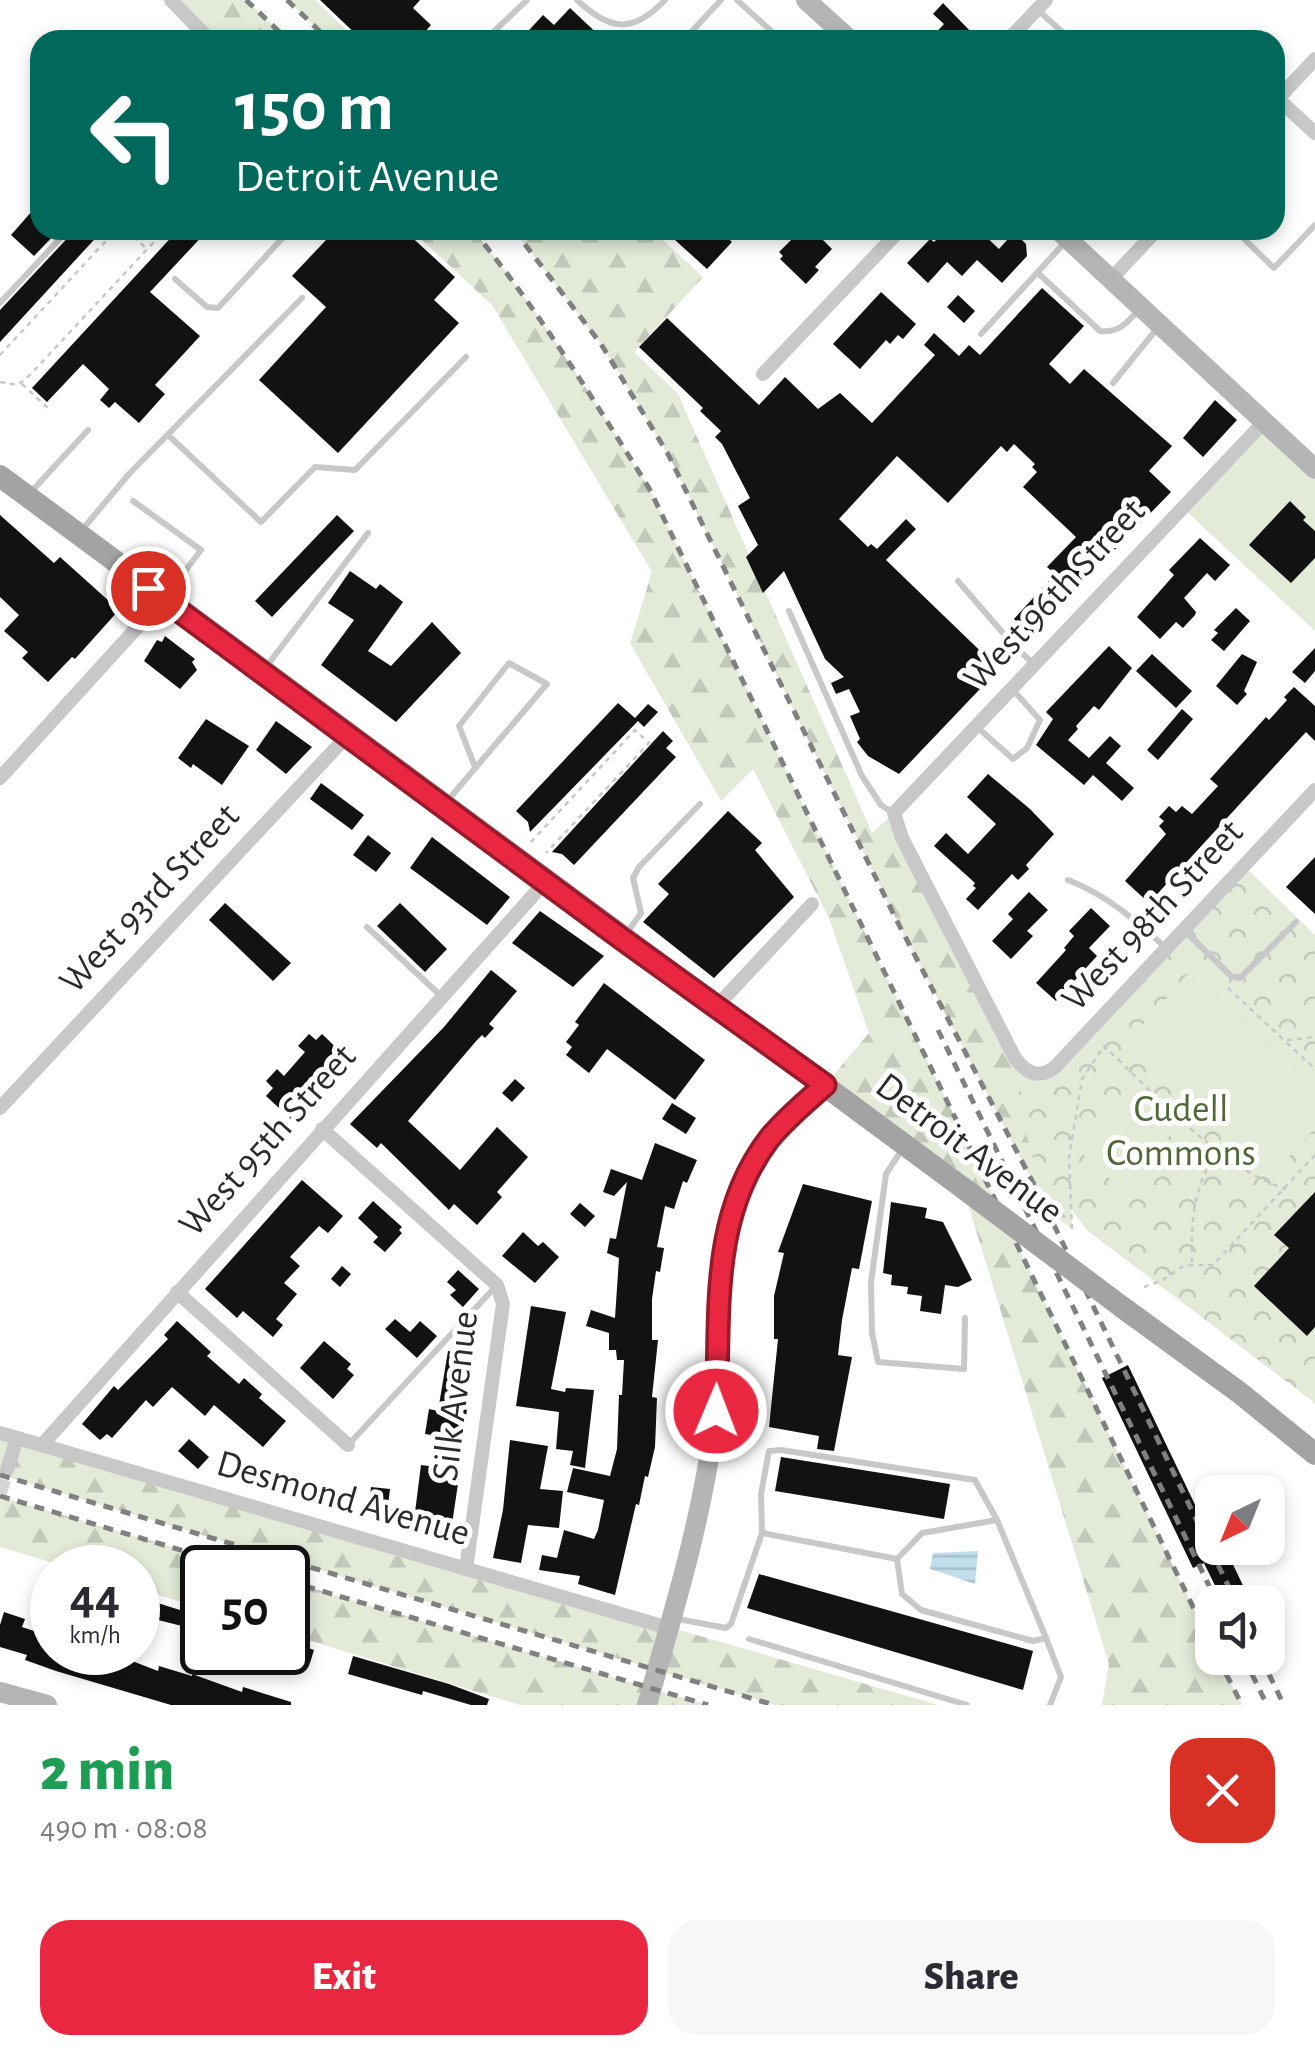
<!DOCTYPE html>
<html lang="en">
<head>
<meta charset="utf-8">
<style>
	body { margin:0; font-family:"Alegreya Sans",sans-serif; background:#f7f7f7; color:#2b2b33; height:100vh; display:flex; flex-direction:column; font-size:38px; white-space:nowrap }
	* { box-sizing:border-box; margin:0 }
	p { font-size:32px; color:#7c7c81 }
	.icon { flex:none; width:55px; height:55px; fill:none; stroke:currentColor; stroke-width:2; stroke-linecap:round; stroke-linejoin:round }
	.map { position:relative; height:1705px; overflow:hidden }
	.sheet { display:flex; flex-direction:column; background:#fff; flex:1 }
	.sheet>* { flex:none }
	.guide { position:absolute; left:30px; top:30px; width:1255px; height:210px; border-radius:30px; box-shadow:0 5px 15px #0003; background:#00695c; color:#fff; overflow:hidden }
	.needle { width:65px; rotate:223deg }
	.tools { position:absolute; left:1195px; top:1475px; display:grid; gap:20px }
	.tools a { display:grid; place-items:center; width:90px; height:90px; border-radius:20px; background:#fff; box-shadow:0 5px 15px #0003; font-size:50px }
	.speed { position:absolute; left:30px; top:1545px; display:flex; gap:20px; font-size:50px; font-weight:700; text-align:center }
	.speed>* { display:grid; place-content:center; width:130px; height:130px; border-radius:50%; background:#fff; box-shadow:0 5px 15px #0003; line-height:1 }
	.speed small { font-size:25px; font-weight:400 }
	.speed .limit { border:5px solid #111; border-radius:15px; background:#fff; color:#111 }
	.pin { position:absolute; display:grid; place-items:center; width:85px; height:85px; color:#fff; margin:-42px; border:5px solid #fff; border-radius:50%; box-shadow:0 2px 10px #0007 }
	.me { position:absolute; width:110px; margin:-55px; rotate:1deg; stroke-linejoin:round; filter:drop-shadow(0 0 8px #0008) }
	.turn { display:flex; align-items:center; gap:35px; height:210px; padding:0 40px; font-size:45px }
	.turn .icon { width:130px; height:130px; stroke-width:2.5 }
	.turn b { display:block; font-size:70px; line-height:85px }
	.round { display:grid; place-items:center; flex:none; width:105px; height:105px; border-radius:30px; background:#f7f7f7 }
	.overview { display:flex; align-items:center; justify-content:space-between; height:170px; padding:0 40px }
	h1 { font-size:60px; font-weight:800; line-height:75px; color:#1e9e55 }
	.primary-button { display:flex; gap:20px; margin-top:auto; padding:20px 40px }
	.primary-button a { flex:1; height:115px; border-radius:30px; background:#e92740; color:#fff; font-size:40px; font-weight:800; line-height:115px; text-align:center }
	.primary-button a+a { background:#f7f7f7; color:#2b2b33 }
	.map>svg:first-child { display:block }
</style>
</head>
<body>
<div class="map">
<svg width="1315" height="1705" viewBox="0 0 1315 1705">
	<defs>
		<pattern id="forest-firs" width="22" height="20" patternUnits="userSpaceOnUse" patternTransform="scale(2.5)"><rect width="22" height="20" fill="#e3ead8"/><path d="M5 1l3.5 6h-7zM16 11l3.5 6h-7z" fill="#c3c9ba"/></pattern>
		<pattern id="park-crowns" width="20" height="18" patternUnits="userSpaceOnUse" patternTransform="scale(2.5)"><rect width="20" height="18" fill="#e3ead8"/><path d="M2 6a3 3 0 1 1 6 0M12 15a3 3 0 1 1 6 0" fill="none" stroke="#c3c9ba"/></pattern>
		<pattern id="water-rules" width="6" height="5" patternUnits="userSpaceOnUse" patternTransform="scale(2.5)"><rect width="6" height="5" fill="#c3deeb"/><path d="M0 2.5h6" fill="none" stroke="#a8bfca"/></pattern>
	</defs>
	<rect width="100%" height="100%" fill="#fff"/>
	<g fill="url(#forest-firs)">
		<polygon points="171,0 246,0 288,40 210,40"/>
		<polygon points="287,0 315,0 357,40 329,40"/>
		<path d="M 411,230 L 473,230 C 539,311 593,399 649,488 L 1212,1646 L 1212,1658 L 1218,1658 L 1242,1705 L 1102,1705 L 1109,1664 L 963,1188 L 825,1085 L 869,1033 L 829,918 L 753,769 L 721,801 L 630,643 L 652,572 L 492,305 Z"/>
		<polygon points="514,230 652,230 703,277 634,352 678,394 872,833 894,813 1015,1058 1033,1074 1069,1158 1072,1229 1048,1211 896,919 668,454 601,344"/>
		<polygon points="0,1433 938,1705 774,1705 0,1475"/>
		<polygon points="0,1496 8,1499 241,1567 202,1568 202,1608 138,1589 138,1568 67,1567 0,1547"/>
		<polygon points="288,1581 708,1705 520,1705 288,1634"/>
	</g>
	<polygon fill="url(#park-crowns)" points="1244,866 1315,935 1315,1403 1088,1231 1034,1162 1016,1096 1033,1074 1045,1075"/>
	<g fill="#e3ead8">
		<polygon points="1264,422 1315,469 1315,631 1183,508"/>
		<polygon points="1189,973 1315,1086 1315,1128 1273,1175 1126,1044"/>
		<polygon points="1135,1085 1180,1124 1153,1155 1108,1115"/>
		<polygon points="1103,1119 1148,1158 1121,1189 1077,1149"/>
	</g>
	<polygon fill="url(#water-rules)" points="978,1551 975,1584 930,1569 933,1553"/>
	<g fill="#121212">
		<polygon points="320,0 420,0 413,8 431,25 424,33 432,40 362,40"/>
		<polygon points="943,3 972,33 965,40 929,40 944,24 933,14"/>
		<polygon points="570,8 604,40 520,40 543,15 554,25"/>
		<polygon points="40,202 40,230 59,230 34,256 11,235"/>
		<polygon points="75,230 103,230 0,342 0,310"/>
		<polygon points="178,230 208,230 150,292 200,336 155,385 165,394 139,423 115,402 109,408 100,400 109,389 83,364 47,402 32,388"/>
		<polygon points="314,230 404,230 455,277 434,300 459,323 338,453 259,380 326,307 292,276 326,240"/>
		<polygon points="664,230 719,230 732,242 707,269"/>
		<polygon points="787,230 813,230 832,249 815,267 819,270 806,284 780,259 783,256 779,252 794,237"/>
		<polygon points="946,230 979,230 999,249 1008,239 1020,238 1026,244 1027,256 1002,283 977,260 962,276 947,262 928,283 907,263 930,239 934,242"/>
		<polygon points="1042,288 1084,326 1049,364 1070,384 1084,369 1172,446 1149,471 1171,492 1103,562 1100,559 1032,636 1014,619 1055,574 1047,567 1076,537 1023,487 1037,472 1032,467 1035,464 1014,444 1007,452 1001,446 948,503 897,456 839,519 868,547 871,544 877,549 906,519 916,529 886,560 999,669 899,774 868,756 857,742 860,739 850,716 860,712 849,689 836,694 831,683 844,677 825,659 784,571 763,593 746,557 758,545 738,506 750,498 722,444 715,437 721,431 700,411 703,408 639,347 667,318 759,405 785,377 818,409 840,393 872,423 935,355 924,345 934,333 959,356 969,345 980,355"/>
		<polygon points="881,292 916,324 903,339 898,335 890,344 886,340 860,369 833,344"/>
		<polygon points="958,295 975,311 964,323 947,307"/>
		<polygon points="1215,400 1237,420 1203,457 1183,438"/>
		<polygon points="1290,501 1306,517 1303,520 1315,531 1315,558 1291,583 1249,545"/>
		<polygon points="0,515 54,563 60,557 119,610 75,659 72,657 48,682 22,658 28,652 4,631 19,615 0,597"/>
		<polygon points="337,515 354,531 272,617 255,601"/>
		<polygon points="1200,538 1230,565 1215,581 1207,573 1184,598 1196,612 1195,615 1183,628 1176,622 1160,639 1137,617 1174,575 1169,570"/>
		<polygon points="350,571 376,589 380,584 403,602 368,651 391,666 432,622 461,653 396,722 321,665 354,620 328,603"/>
		<polygon points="1236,608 1250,621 1224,651 1211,640 1218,633 1214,630"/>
		<polygon points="165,636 195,659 192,662 197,670 180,689 144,661 157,640 162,642"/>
		<polygon points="1109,646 1132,668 1099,710 1094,706 1076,726 1078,729 1068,740 1089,758 1110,736 1121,746 1106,763 1134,788 1122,801 1093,775 1084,785 1036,745 1053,719 1046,712"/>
		<polygon points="1315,648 1315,671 1305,683 1292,672"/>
		<polygon points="1152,654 1192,691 1176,708 1136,671"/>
		<polygon points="1242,654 1257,662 1244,691 1247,694 1237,705 1216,686"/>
		<polygon points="1294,687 1315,706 1315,741 1306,732 1149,903 1125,881 1166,834 1159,826 1164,821 1159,817 1169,806 1176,812 1182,806 1192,814 1218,786 1210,779 1266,717 1269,720 1287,700 1284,697"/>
		<polygon points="618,703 635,718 648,704 658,712 644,727 638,721 530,832 528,822 516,811"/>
		<polygon points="1182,709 1193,719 1158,760 1147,750"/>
		<polygon points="206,719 249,746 222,785 193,764 191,768 178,758"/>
		<polygon points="276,721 312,747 286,774 256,750"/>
		<polygon points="663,731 673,741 666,748 676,757 574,865 562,854 552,852"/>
		<polygon points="988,774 1030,809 1054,834 1026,865 1029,869 1018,880 1012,874 978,910 966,899 976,888 973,886 975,883 934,846 946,833 968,854 996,824 967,797"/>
		<polygon points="321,783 364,815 352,830 310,799"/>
		<polygon points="728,811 762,843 755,850 794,897 714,978 643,922 669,894 658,884"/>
		<polygon points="368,835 391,853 376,872 353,855"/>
		<polygon points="432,837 510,897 487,925 410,868"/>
		<polygon points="1315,857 1315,914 1286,887"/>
		<polygon points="1029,892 1048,910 1027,931 1033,936 1011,959 992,941 1013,919 1008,914"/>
		<polygon points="225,903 291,963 273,981 209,920"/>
		<polygon points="400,903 447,949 425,972 377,926"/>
		<polygon points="1091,908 1110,926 1089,948 1097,956 1056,1001 1036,983 1066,950 1064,948 1074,936 1069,931"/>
		<polygon points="540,911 604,956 573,987 512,943"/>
		<polygon points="491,970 517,991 489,1024 494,1028 485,1038 482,1035 477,1040 408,1121 460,1170 497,1127 528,1157 497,1192 502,1197 477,1225 454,1204 449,1210 381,1143 377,1148 350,1124 444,1027"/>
		<polygon points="604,983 705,1060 675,1100 607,1049 589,1073 566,1055 572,1047 566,1042 579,1025 575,1022"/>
		<polygon points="309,1034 316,1040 322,1034 347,1058 291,1119 266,1096 273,1088 266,1081 277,1069 284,1076 305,1052 298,1046"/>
		<polygon points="515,1079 525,1088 512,1102 502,1093"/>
		<polygon points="672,1103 696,1118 686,1134 662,1119"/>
		<polygon points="655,1143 697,1160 687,1183 683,1181 674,1209 665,1206 657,1247 664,1248 660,1272 656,1271 652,1299 652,1340 658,1340 652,1397 657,1398 655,1447 648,1477 645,1476 639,1505 636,1504 615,1595 578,1584 580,1576 539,1570 542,1555 557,1558 564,1530 594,1539 598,1530 604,1500 567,1492 573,1468 610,1476 617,1449 619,1395 622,1395 624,1360 617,1360 616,1350 609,1350 609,1333 586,1326 591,1310 615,1318 619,1258 607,1253 610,1238 616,1239 627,1182 614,1196 603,1192 611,1169 642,1180"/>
		<polygon points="302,1180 343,1216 328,1233 319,1226 290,1257 300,1266 284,1283 297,1294 276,1319 283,1325 273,1337 243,1311 237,1318 205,1289"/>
		<polygon points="803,1184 872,1201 859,1269 852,1268 842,1320 838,1355 852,1357 834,1451 817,1449 819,1436 769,1427 778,1339 774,1339 774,1296 784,1253 778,1252"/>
		<polygon points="1315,1192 1315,1327 1307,1336 1254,1286 1289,1248 1274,1235"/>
		<polygon points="373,1201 402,1227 399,1230 402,1233 385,1252 373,1242 378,1237 358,1218"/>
		<polygon points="891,1202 927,1208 925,1218 943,1222 972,1280 958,1287 945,1285 941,1314 920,1311 922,1296 907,1294 908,1287 891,1285 892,1275 883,1273"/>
		<polygon points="580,1203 595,1216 585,1227 570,1214"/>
		<polygon points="523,1232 538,1246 543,1242 559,1257 535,1283 502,1256"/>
		<polygon points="342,1266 351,1274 340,1287 331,1279"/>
		<polygon points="458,1270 479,1289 463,1307 450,1295 456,1290 447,1282"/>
		<polygon points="531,1306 566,1312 551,1389 565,1392 566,1388 594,1390 585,1468 570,1465 573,1451 556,1449 559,1412 516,1406"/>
		<polygon points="395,1319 410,1332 420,1321 437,1336 417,1358 385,1329"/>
		<polygon points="177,1321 211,1352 207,1356 239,1384 244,1378 262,1394 259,1398 286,1421 263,1447 214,1405 205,1416 172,1387 153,1407 146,1400 112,1438 107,1434 100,1440 82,1424 114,1386 118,1390 168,1339 164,1335"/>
		<polygon points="324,1341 351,1364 347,1369 354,1375 333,1399 300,1368"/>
		<polygon points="448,1351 470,1354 463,1394 468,1395 466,1420 464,1433 459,1432 458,1439 425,1434 429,1409 438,1411"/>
		<polygon points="1128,1365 1212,1540 1212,1548 1225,1548 1251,1602 1223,1602 1204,1563 1193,1568 1102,1378"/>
		<polygon points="189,1439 209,1457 198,1469 178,1451"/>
		<polygon points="510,1440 548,1446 540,1489 563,1491 559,1528 528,1525 521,1563 493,1558 503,1510"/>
		<polygon points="781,1457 950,1484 944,1519 775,1491"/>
		<polygon points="421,1465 460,1470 450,1538 422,1534 423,1529 413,1528"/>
		<polygon points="371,1487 390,1489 387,1513 368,1510"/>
		<polygon points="759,1574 1033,1651 1023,1690 747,1608"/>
		<polygon points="40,1578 52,1582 52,1599 35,1593"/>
		<polygon points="142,1598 202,1617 202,1631 138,1615"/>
		<polygon points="4,1612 25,1619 22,1627 52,1637 52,1652 109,1652 158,1671 159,1666 192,1676 192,1674 242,1692 243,1687 291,1702 291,1705 171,1705 56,1671 25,1660 27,1655 0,1647 0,1625"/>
		<polygon points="288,1641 314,1650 310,1663 288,1656"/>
		<polygon points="353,1656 449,1684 489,1699 487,1705 471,1705 423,1691 422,1695 348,1674"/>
	</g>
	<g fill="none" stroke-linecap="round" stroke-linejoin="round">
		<polyline stroke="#d5d5d5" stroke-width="14" stroke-dasharray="14 7" stroke-linecap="butt" points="0,1493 7,1470"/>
		<g stroke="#c8c8c8" stroke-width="2.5" stroke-dasharray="5 5" stroke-linecap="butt">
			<polyline points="126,230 146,248"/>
			<polyline points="0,355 116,230"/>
			<polyline points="0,382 18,385 30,375 165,230"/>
			<polyline points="22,384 50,410"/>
			<polyline points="531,842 635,730 649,743 546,853"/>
			<polyline points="1228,988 1315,1069"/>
			<polyline points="1287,1040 1315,1037"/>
			<path d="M 1072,1229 L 1069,1158 L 1082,1079 L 1104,1046 C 1155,1094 1220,1168 1286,1189"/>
			<path d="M 1192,1262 C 1191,1223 1193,1183 1218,1152"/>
			<polyline points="1144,1287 1161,1281 1185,1265 1213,1265 1315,1155"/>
		</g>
		<g stroke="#c8c8c8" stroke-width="6">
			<path d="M 577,0 C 610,31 633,34 665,0"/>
			<polyline points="737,0 781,40"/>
			<polyline points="1038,10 1071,40"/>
			<polyline points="485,40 527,0"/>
			<polyline points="684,40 721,0"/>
			<polyline points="1235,230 1274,268 1315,225"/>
			<path d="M 1038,273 L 1100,331 C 1120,333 1128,322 1140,308"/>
			<polyline points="175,279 207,307 218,308 290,230"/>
			<polyline points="0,303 68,230"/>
			<polyline points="981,334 1067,240"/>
			<polyline points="1113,383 1159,326"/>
			<polyline points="168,435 261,522 315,467 355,470 466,357"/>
			<polyline points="31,492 88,430"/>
			<polyline points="133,501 201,550 167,595"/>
			<polyline points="82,530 129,474 302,298"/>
			<polyline points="958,581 1015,647 1034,664"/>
			<polyline points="789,611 862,776 881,805 893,813"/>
			<polyline points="266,667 368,533"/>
			<polyline points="977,727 1013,759 1027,748 1040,720 1013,690"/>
			<polyline points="448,800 547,684 509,663 459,726 475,767"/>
			<path d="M 1068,880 C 1107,895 1135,920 1166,948"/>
			<polyline points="367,927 441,996"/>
			<polyline points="1185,931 1232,977 1240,978 1296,922"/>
			<polyline points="626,934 641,913 633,878 639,867 700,804"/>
			<polyline points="903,1148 886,1174 871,1282 872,1333 878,1362 964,1369 965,1318"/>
			<polyline points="349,1444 497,1285"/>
			<polyline points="762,1533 897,1559"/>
			<polyline points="678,1619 726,1628 731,1624 762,1533 761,1494 769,1451 781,1450 975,1480 997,1520 1046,1638 1033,1641 921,1610 902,1594 897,1559 922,1533 997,1520"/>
			<polyline points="1046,1638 1061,1677 1050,1705"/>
			<polyline points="749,1639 967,1705"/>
		</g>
		<g stroke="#c8c8c8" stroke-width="14">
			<polyline points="171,0 210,40"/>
			<polyline points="1008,40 1046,0"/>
			<polyline points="1278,99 1315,133"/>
			<polyline points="1275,102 1315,59"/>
			<polyline points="1111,279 1157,230"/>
			<polyline points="763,374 900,230"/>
			<path d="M 1264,422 L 894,813 L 902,838 L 1015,1058 C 1027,1073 1038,1080 1055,1067 L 1315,790"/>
			<polyline points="0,778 163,599"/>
			<polyline points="716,1007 812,904"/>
			<polyline points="0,1108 348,735"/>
			<polyline points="322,1129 497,1285 503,1304 466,1569"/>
			<polyline points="177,1292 348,1445"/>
			<polyline points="0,1433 669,1628"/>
			<polyline points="42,1445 545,882"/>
			<polyline points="7,1470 17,1438"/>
		</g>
		<g stroke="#b5b5b5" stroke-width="20">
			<polyline points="806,0 850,40"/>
			<polyline points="1058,230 1315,469"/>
			<polyline points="0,1692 47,1705"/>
			<path d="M 647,1705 C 672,1617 699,1529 712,1439 C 719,1393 715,1348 717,1302 C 719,1247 736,1182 770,1138 C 786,1118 806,1102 825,1085"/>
		</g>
		<g stroke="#a3a3a3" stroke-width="22">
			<polyline points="0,476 963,1188"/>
			<polyline points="1122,1307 1240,1393 1315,1454"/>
		</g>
		<g stroke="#808080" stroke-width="5" stroke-dasharray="10 8" stroke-linecap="butt">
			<polyline points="246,0 288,40"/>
			<polyline points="287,0 329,40"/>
			<path d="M 473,230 C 539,311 593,399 649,488 L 1212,1646"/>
			<polyline points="514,230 601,344 668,454 896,919 1041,1198 1236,1602"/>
			<polyline points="938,1030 1217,1602"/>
			<polyline points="0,1475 774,1705"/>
			<polyline points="0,1496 241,1568"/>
			<polyline points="288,1581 708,1705"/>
			<polyline points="1218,1658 1242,1705"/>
			<polyline points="1244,1658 1267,1705"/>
			<polyline points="1261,1658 1284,1705"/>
		</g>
		<polyline stroke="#a3a3a3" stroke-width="22" points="963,1188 1122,1307"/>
	</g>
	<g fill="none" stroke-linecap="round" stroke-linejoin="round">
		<defs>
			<path id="route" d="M 148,588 L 622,939 L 825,1085 C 806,1102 785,1119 769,1139 C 708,1219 721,1318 716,1411"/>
		</defs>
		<use href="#route" stroke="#97192a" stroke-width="25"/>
		<use href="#route" stroke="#e92740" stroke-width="18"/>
	</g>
	<g text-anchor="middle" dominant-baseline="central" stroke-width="10" stroke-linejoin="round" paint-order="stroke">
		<g font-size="38" fill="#2b2b2b" stroke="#fff">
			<text transform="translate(1055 595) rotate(-47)">West 96th Street</text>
			<text transform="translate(150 899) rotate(-47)">West 93rd Street</text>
			<text transform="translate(1153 916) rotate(-47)">West 98th Street</text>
			<text transform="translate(268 1141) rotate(-48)">West 95th Street</text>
			<text transform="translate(969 1149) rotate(37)">Detroit Avenue</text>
			<text transform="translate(456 1396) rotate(-83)">Silk Avenue</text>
			<text transform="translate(343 1499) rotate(16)">Desmond Avenue</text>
		</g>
		<g font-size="38" fill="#516738" stroke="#fff">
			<text x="1181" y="1110">Cudell<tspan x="1181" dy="44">Commons</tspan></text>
		</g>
	</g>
</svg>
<div class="tools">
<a><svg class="needle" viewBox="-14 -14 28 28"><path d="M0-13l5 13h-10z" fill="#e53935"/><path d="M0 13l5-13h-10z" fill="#7c7c81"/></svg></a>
<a><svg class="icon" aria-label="sound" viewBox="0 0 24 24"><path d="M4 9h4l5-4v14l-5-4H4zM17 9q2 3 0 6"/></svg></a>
</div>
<div class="speed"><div>44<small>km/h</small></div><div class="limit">50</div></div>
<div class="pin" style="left:148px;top:588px;background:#d93025"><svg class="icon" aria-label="arrive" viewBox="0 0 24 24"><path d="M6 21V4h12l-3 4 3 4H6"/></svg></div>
<svg class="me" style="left:716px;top:1411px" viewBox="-20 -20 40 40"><circle r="17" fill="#e92740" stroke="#fff" stroke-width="3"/><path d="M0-11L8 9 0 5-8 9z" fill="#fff"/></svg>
<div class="guide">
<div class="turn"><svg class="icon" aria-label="left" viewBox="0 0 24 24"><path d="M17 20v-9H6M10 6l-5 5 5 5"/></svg><div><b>150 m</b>Detroit Avenue</div></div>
</div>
</div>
<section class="sheet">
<div class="overview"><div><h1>2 min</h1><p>490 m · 08:08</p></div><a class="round" style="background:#d93025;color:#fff"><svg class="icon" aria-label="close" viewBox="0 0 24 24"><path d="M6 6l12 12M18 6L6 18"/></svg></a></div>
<div class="primary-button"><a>Exit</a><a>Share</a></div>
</section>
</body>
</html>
